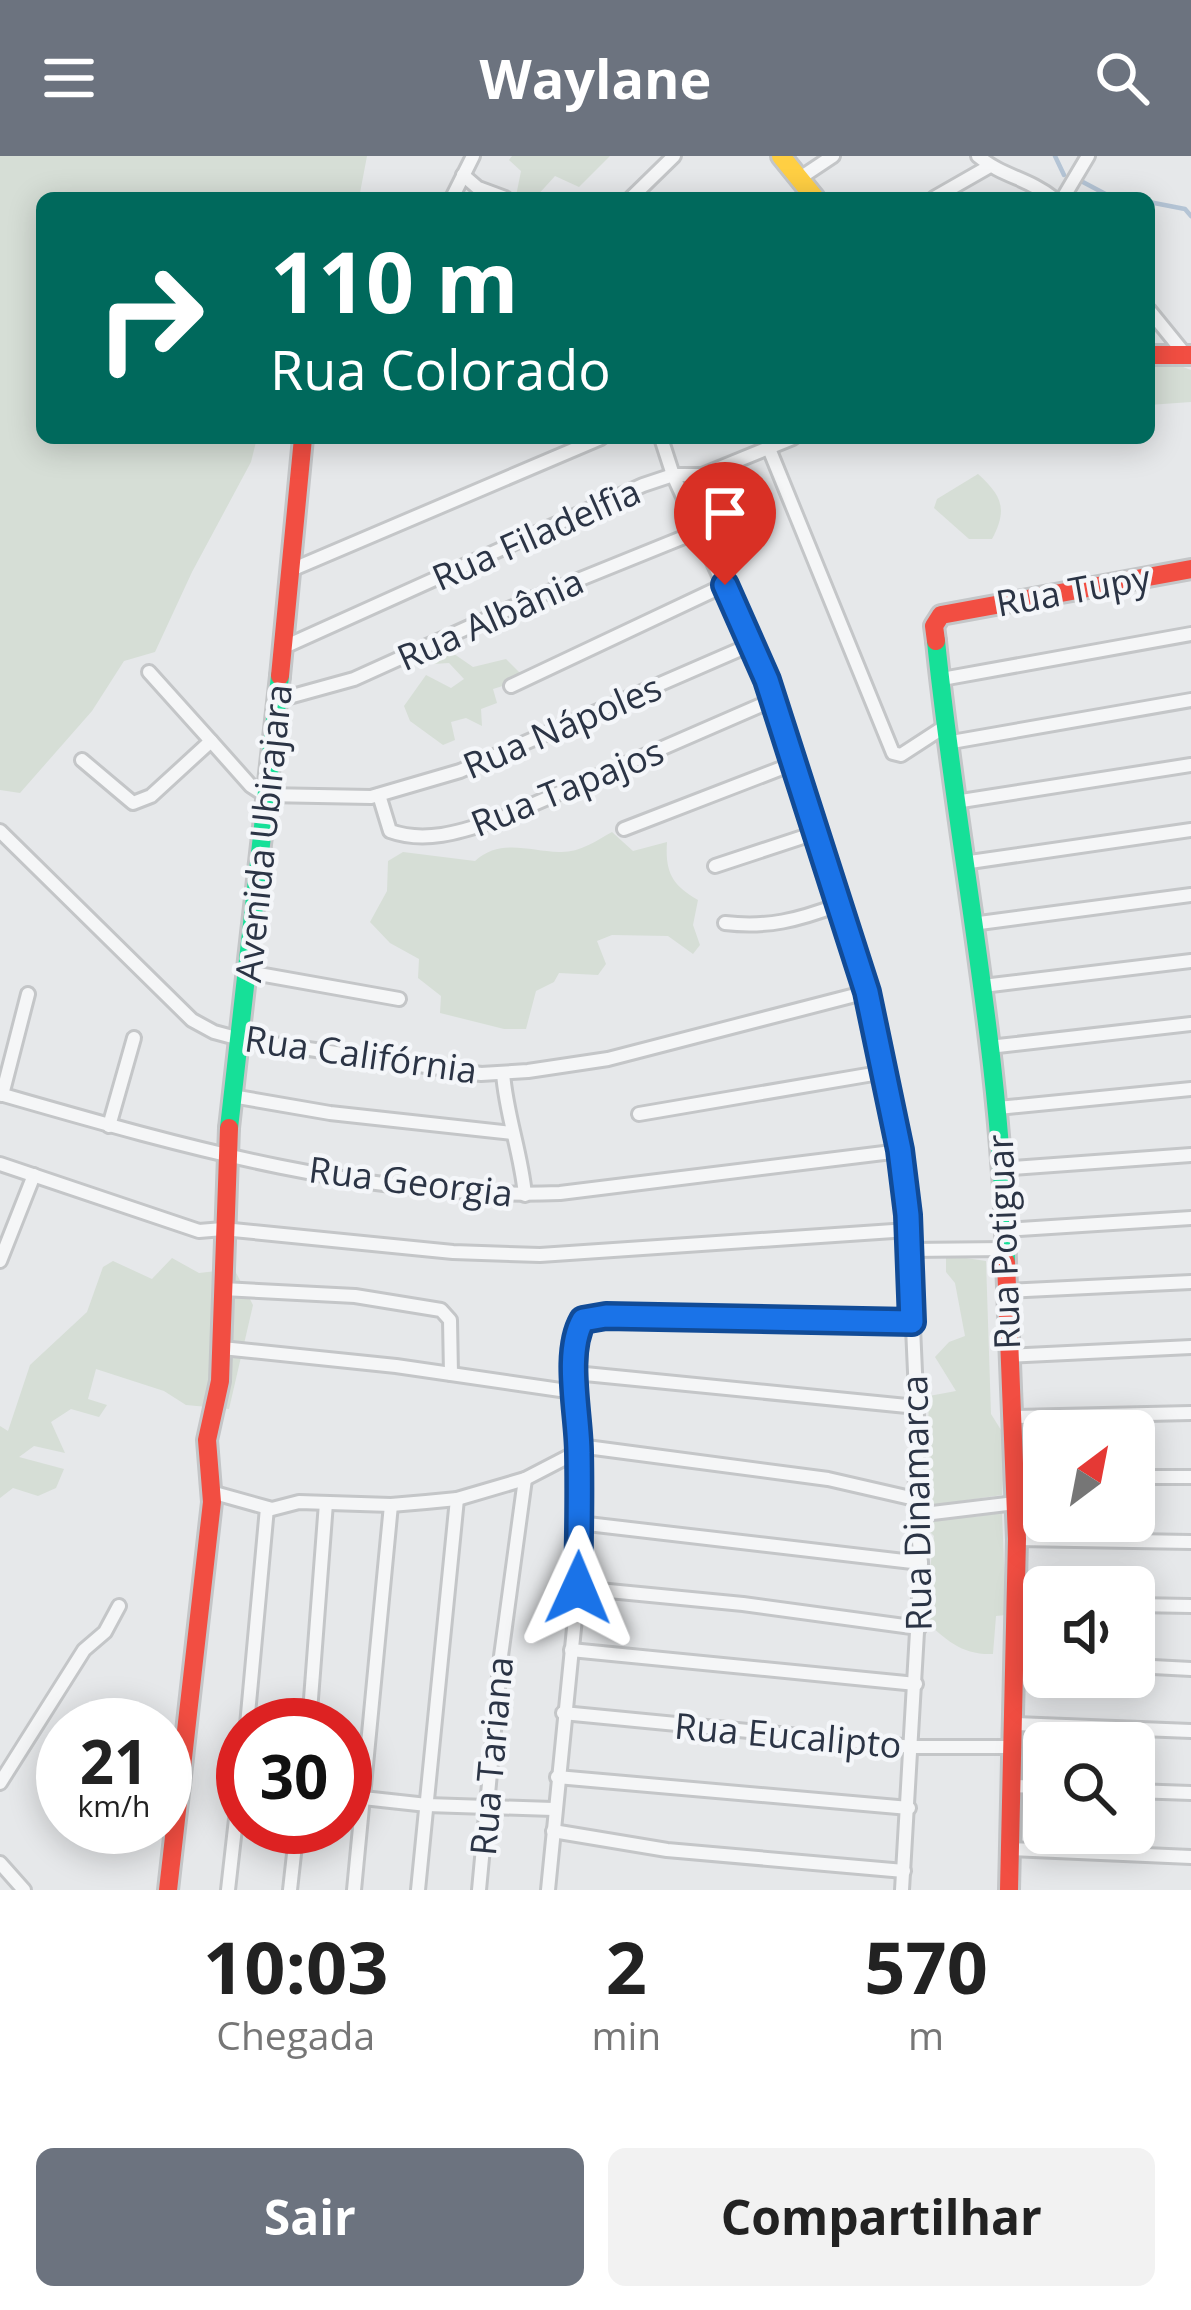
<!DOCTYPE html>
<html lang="pt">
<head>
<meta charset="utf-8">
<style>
	body { margin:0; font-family:"Open Sans",sans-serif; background:#f2f2f2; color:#222; height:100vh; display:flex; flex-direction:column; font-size:45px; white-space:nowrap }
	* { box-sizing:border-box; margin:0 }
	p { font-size:39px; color:#767676 }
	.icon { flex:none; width:66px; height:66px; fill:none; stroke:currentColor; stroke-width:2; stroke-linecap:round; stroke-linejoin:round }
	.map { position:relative; height:1734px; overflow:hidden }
	.details { display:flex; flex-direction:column; background:#fff; flex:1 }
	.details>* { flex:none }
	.top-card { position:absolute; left:36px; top:36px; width:1119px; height:252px; border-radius:18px; box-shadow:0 6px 30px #0003; background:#00695c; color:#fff; overflow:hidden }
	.needle { width:78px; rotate:32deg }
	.tools { position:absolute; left:1023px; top:1254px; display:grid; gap:24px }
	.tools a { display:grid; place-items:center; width:132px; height:132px; border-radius:18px; background:#fff; box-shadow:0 6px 30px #0003; font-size:60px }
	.speed { position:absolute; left:36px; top:1542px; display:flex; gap:24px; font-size:60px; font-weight:700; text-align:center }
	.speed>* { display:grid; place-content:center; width:156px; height:156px; border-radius:50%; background:#fff; box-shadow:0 6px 30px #0003; line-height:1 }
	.speed small { font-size:30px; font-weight:400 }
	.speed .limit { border:18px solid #d22; background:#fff; color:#111 }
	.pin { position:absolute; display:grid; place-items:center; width:102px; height:102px; color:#fff; margin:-123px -51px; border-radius:50% 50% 50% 0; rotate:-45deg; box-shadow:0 0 12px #0007 }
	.pin .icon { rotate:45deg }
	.me { position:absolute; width:132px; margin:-66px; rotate:1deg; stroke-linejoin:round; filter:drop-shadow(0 0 9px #0008) }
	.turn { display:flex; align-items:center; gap:42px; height:252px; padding:0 36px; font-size:54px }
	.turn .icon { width:156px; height:156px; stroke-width:2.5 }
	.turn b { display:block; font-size:84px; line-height:102px }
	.eta { display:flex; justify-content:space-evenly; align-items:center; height:204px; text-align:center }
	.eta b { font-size:72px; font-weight:700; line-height:84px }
	.cta { display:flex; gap:24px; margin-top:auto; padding:24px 36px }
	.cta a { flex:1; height:138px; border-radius:18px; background:#6c737f; color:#fff; font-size:48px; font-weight:700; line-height:138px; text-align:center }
	.cta a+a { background:#f2f2f2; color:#222 }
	header { display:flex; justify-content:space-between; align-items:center; height:156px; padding:0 36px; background:#6c737f; color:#fff; font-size:54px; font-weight:700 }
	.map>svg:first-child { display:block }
</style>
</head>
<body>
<header><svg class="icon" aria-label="menu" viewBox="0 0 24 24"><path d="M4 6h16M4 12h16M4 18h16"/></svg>Waylane<svg class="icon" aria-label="search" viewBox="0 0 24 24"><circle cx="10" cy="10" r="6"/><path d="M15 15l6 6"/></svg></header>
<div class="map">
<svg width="1191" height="1734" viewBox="0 0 1191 1734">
	<rect width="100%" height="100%" fill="#e6e8ea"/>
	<g fill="#d6ded6">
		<polygon points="0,0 367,0 359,42 42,42 42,282 257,282 251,306 192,416 155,496 124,505 92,555 20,637 0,634"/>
		<polygon points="512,0 610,0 579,31 555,20 535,42 516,40 521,15 509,4"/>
		<polygon points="1165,204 1191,214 1191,246 1149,249 1149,206"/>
		<path d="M 978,318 C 1002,340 1008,353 992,383 L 969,383 L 934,352 L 937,343 Z"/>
		<polygon points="444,491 473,511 506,503 526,523 493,533 497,547 481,553 482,570 466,562 451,566 455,584 443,589 410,565 404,550 426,519 451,532 464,523 449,507 433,508 424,502"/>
		<path d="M 612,676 L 633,695 L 667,686 C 665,716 672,729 698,744 L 693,769 L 700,789 L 693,798 L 668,780 L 612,779 L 597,785 L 606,808 L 598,819 L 559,817 L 554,826 L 536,835 L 526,873 L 504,873 L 440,857 L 441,840 L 418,822 L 419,803 L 390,787 L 370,766 L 387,735 L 388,705 L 403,696 L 475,705 C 500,682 529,695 559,696 C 579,697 596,685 612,676 Z"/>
		<polygon points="946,1099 986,1105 991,1258 1006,1282 1002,1339 926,1350 929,1240 956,1235 935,1201 949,1186 965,1180 955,1127 946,1116"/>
		<polygon points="172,1102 199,1117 234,1113 253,1149 229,1253 186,1249 164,1235 96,1213 88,1243 107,1249 99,1261 71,1253 51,1266 65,1297 34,1290 19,1301 64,1313 56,1332 38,1340 13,1332 0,1342 0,1270 8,1275 30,1209 87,1156 103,1111 113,1105 152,1123"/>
		<path d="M 947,1355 L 975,1361 L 1002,1356 L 1006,1459 L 996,1460 L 993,1498 C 961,1499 947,1484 924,1464 L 934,1380 L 926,1372 L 931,1363 Z"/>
	</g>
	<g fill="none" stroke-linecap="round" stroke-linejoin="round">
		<g stroke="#b4c4d5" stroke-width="4.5">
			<polyline points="1055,0 1064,19"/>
			<polyline points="1081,25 1113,42"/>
			<polyline points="1149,46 1185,53 1191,60"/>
		</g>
		<defs>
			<g id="street">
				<path d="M 978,0 C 1001,20 1030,23 1053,42"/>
				<polyline points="463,19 478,32 505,42"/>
				<polyline points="800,22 833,0"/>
				<polyline points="452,42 473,0"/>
				<polyline points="631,42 674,0"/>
				<polyline points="934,42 990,10"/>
				<polyline points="1063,42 1088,0"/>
				<polyline points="1149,154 1184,197"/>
				<polyline points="661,282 673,319 767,524 856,796 893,953 908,1059 918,1283 915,1343 921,1407 902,1734"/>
				<polyline points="770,295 893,597 901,599 944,571"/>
				<polyline points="291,414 601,282"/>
				<polyline points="284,491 643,329 673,319 702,319 793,282"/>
				<polyline points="149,516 211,585"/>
				<polyline points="942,523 1191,478"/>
				<polyline points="511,530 725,429"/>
				<polyline points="278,544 354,523 531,443 699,375"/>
				<polyline points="946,587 1191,544"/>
				<polyline points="82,604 133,647 151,640 211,585 251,630 265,639 371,641 460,615 750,489"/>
				<path d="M 379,639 L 390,675 C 426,688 463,675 497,664 L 773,544"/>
				<polyline points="955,646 1191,609"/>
				<polyline points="624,673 795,607"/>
				<polyline points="0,675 192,864 214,876 240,883 481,918 528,915 608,903 867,836"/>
				<polyline points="963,707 1191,674"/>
				<polyline points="715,710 815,677"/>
				<path d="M 725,767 C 768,772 798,764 838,749"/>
				<polyline points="972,768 1191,739"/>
				<polyline points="248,816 399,843"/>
				<polyline points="983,830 1191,805"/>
				<polyline points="989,891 1191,868"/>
				<path d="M 503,917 C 506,959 521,996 525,1039"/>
				<path d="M 0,938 C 181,990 370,1045 560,1037 L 900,995"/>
				<polyline points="2,939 28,838"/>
				<polyline points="232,940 330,957 512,977"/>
				<polyline points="998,952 1191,933"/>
				<polyline points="639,958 885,916"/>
				<polyline points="109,970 134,882"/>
				<polyline points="0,1008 199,1075 223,1073 453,1096 540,1099 908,1074"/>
				<polyline points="999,1013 1191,999"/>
				<polyline points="1005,1074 1191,1062"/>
				<polyline points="909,1094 1006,1093"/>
				<polyline points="0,1105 34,1019"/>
				<polyline points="223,1133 355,1140 441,1154 450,1164 451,1218"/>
				<polyline points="1006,1135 1191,1126"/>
				<polyline points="222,1192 396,1210 574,1236"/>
				<polyline points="1008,1200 1191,1191"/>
				<polyline points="575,1217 917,1251"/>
				<polyline points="1011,1261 1191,1257"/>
				<polyline points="579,1290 828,1323 915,1343"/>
				<polyline points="1014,1321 1044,1321"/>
				<polyline points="1134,1321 1191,1321"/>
				<polyline points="211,1336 272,1353 299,1346 391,1349 426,1346 457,1343 525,1323 579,1295"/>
				<polyline points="916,1359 1015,1347"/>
				<polyline points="579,1367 921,1407"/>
				<polyline points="1017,1383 1191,1386"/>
				<polyline points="578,1432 743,1448 919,1472"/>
				<polyline points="1016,1445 1044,1446"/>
				<polyline points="1134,1449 1191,1450"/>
				<polyline points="571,1494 916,1528"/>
				<polyline points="1013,1505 1044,1506"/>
				<polyline points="1134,1510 1191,1513"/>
				<polyline points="563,1557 913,1591 1013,1591"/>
				<polyline points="1013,1568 1191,1575"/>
				<polyline points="247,1569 267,1352"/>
				<polyline points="309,1569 326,1347"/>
				<polyline points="557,1621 909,1652"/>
				<polyline points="0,1627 84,1494 105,1476 119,1450"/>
				<polyline points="1012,1630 1044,1631"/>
				<polyline points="1134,1635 1191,1637"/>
				<polyline points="345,1640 427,1649 553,1653"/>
				<polyline points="553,1675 667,1694 904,1715"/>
				<polyline points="1011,1693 1191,1701"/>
				<polyline points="0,1707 24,1734"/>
				<polyline points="228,1734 243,1601"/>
				<polyline points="290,1734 297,1671"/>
				<polyline points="354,1734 391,1349"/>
				<polyline points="418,1734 457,1343"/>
				<polyline points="479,1734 501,1500 525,1323"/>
				<polyline points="548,1734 578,1432 579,1295 574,1236 579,1169 589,1160 606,1160 912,1166"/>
			</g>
			<g id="fast">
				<path d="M 936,485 C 957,692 1002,897 1006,1106"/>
				<polyline points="229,972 280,520"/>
			</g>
			<polyline id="slow" points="781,0 815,42"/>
			<g id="jam">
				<polyline points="1149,199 1191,199"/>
				<polyline points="936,485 934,470 941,459 1191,413"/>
				<polyline points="280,520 303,282"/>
				<polyline points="1006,1106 1017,1383 1009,1734"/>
				<polyline points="168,1734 212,1346 207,1284 220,1225 229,972"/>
			</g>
		</defs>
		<use href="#street" stroke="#c4c6c8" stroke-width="18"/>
		<use href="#fast" stroke="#c4c6c8" stroke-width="24"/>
		<use href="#slow" stroke="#c4c6c8" stroke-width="24"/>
		<use href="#jam" stroke="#c4c6c8" stroke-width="24"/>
		<use href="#street" stroke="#f5f6f7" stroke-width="12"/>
		<use href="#fast" stroke="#16e098" stroke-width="18"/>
		<use href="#slow" stroke="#ffcf43" stroke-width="18"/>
		<use href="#jam" stroke="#f24e42" stroke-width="18"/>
	</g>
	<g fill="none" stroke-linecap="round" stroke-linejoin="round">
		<defs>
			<path id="route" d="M 578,1432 C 579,1387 580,1342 579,1297 C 579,1259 564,1197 583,1164 L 606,1160 L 912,1166 L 908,1059 L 900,994 L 867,836 L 767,524 L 725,429"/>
		</defs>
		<use href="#route" stroke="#114b97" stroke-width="30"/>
		<use href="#route" stroke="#1a73e8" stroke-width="21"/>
	</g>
	<g text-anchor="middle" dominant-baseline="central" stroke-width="9" stroke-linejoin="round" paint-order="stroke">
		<g font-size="36" fill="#2b3445" stroke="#f4f6f9">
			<text transform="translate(536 378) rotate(-24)">Rua Filadelfia</text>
			<text transform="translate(1073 434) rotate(-10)">Rua Tupy</text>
			<text transform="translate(490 463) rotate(-24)">Rua Albânia</text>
			<text transform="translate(562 570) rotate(-23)">Rua Nápoles</text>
			<text transform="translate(567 631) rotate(-22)">Rua Tapajos</text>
			<text transform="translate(263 677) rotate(-84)">Avenida Ubirajara</text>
			<text transform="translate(361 898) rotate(8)">Rua Califórnia</text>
			<text transform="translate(411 1025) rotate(7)">Rua Georgia</text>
			<text transform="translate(1003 1086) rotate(-92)">Rua Potiguar</text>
			<text transform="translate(916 1347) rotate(-91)">Rua Dinamarca</text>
			<text transform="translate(788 1579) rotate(5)">Rua Eucalipto</text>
			<text transform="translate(491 1600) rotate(-85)">Rua Tariana</text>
		</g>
	</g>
</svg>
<div class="tools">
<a><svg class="needle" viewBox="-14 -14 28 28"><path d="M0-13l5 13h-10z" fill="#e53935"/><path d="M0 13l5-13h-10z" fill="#767676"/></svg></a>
<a><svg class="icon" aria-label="sound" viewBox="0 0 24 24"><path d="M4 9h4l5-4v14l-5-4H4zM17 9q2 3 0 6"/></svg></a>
<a><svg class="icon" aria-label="search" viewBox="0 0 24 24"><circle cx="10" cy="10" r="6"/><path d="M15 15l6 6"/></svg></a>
</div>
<div class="speed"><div>21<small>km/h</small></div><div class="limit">30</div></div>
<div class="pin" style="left:725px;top:429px;background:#d93025"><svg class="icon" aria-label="arrive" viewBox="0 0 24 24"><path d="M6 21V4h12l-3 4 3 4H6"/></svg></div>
<svg class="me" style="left:578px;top:1432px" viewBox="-20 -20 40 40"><path d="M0-17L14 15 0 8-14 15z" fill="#1a73e8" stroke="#fff" stroke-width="4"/></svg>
<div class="top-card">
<div class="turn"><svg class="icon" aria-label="right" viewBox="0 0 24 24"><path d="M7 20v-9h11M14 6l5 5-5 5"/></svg><div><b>110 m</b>Rua Colorado</div></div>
</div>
</div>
<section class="details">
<div class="eta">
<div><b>10:03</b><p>Chegada</p></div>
<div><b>2</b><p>min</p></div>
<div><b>570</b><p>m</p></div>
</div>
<div class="cta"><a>Sair</a><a>Compartilhar</a></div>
</section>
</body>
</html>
